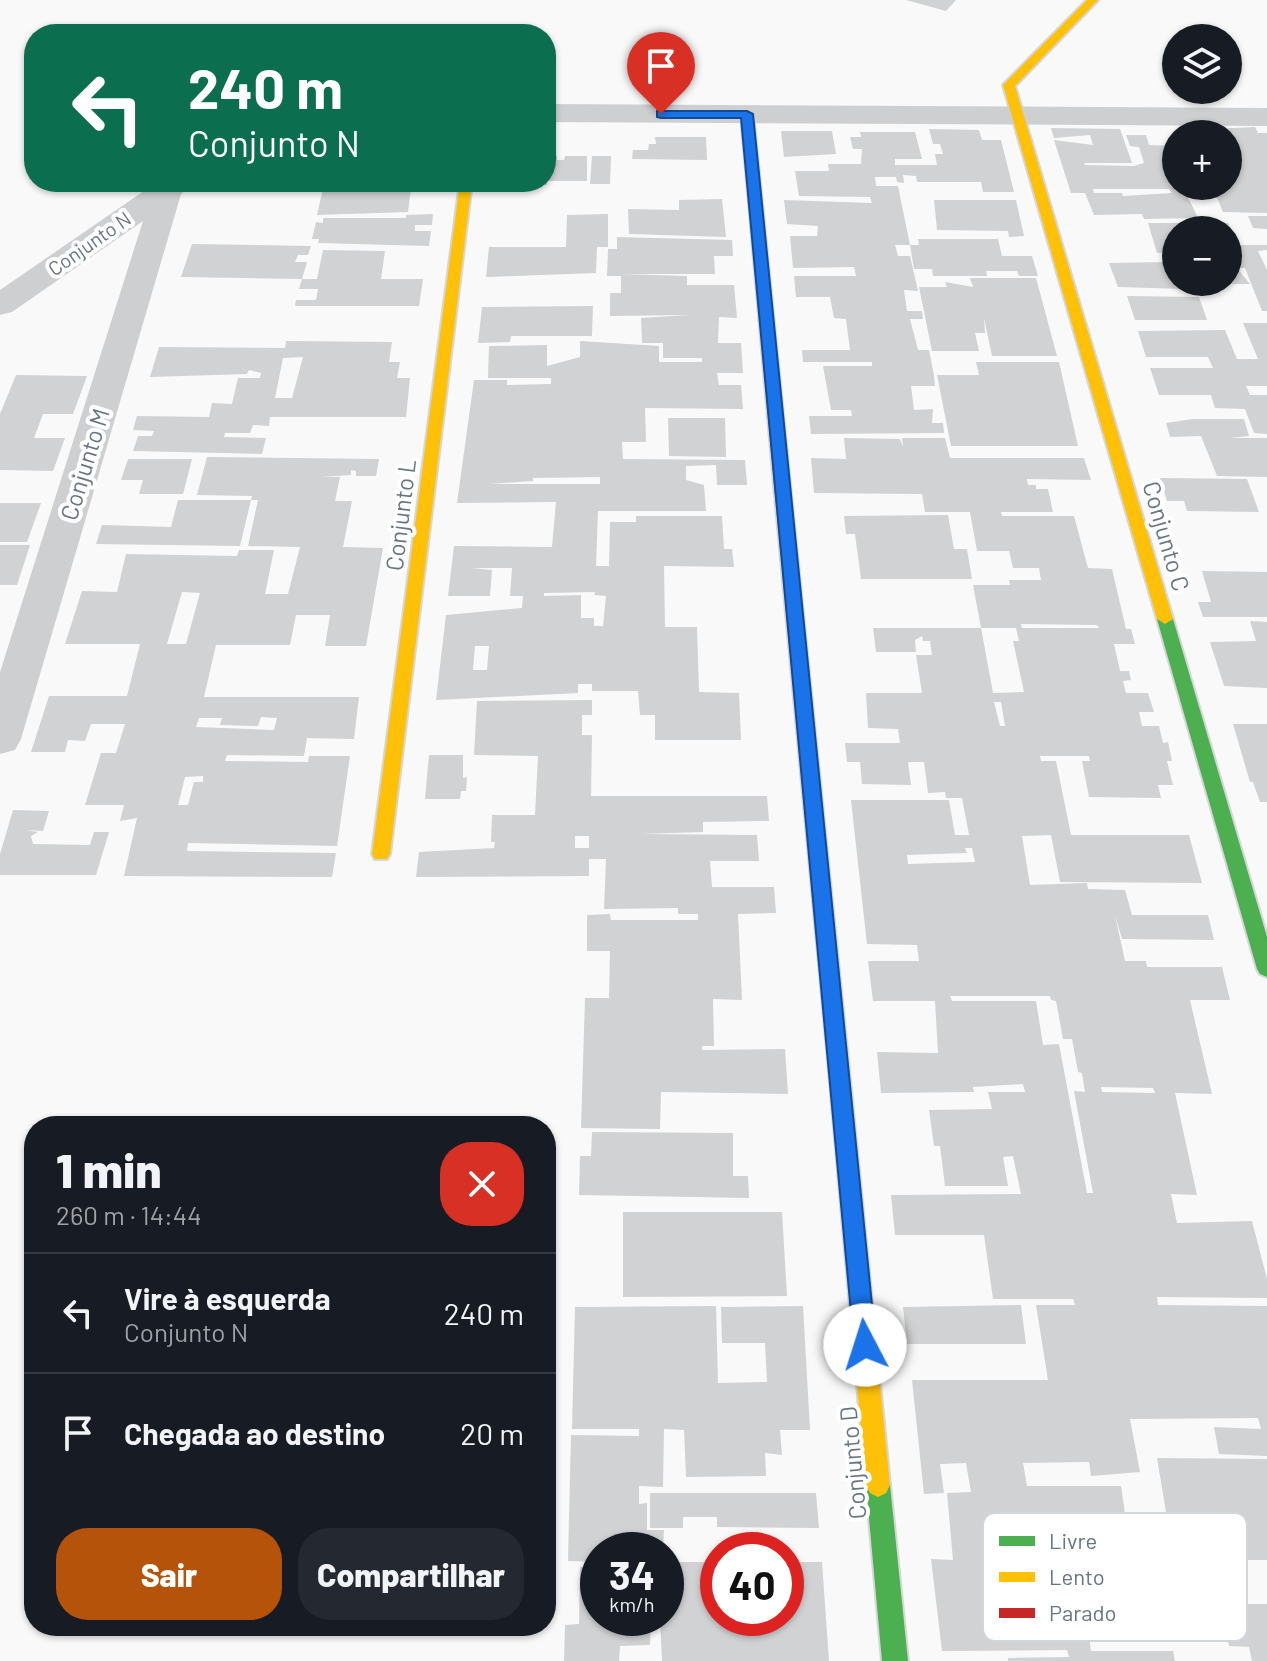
<!DOCTYPE html>
<html lang="pt">
<head>
<meta charset="utf-8">
<style>
	body { margin:0; font-family:Barlow,sans-serif; background:#242831; color:#f1f3f6; height:100vh; display:flex; flex-direction:column; font-size:30px; white-space:nowrap }
	* { box-sizing:border-box; margin:0 }
	p { font-size:26px; color:#9ea1a6 }
	.icon { flex:none; width:44px; height:44px; fill:none; stroke:currentColor; stroke-width:2; stroke-linecap:round; stroke-linejoin:round }
	.map { position:relative; flex:1; overflow:hidden }
	.details { position:absolute; left:24px; top:1116px; width:532px; height:520px; display:flex; flex-direction:column; background:#171b24; border-radius:32px; box-shadow:0 2px 6px #0004 }
	.details>* { flex:none }
	.hud { position:absolute; left:24px; top:24px; width:532px; height:168px; border-radius:32px; box-shadow:0 2px 6px #0004; background:#0b6e4f; color:#fff; overflow:hidden }
	.buttons { position:absolute; left:1162px; top:24px; display:grid; gap:16px }
	.buttons a { display:grid; place-items:center; width:80px; height:80px; border-radius:50%; background:#171b24; box-shadow:0 2px 6px #0004; font-size:40px }
	.speed { position:absolute; left:580px; top:1532px; display:flex; gap:16px; font-size:40px; font-weight:700; text-align:center }
	.speed>* { display:grid; place-content:center; width:104px; height:104px; border-radius:50%; background:#171b24; box-shadow:0 2px 6px #0004; line-height:1 }
	.speed small { font-size:20px; font-weight:400 }
	.speed .limit { border:12px solid #d22; background:#fff; color:#111 }
	.pin { position:absolute; display:grid; place-items:center; width:68px; height:68px; color:#fff; margin:-82px -34px; border-radius:50% 50% 50% 0; rotate:-45deg; box-shadow:0 0 8px #0007 }
	.pin .icon { rotate:45deg }
	.me { position:absolute; width:88px; margin:-44px; rotate:355deg; stroke-linejoin:round; filter:drop-shadow(0 0 6px #0008) }
	.turn { display:flex; align-items:center; gap:28px; height:168px; padding:0 32px; font-size:36px }
	.turn .icon { width:104px; height:104px; stroke-width:2.5 }
	.turn b { display:block; font-size:56px; line-height:68px }
	.round { display:grid; place-items:center; flex:none; width:84px; height:84px; border-radius:32px; background:#242831 }
	.summary { display:flex; align-items:center; justify-content:space-between; height:136px; padding:0 32px }
	h1 { font-size:48px; font-weight:800; line-height:60px }
	.cta { display:flex; gap:16px; margin-top:auto; padding:16px 32px }
	.cta a { flex:1; height:92px; border-radius:32px; background:#b45309; color:#fff; font-size:32px; font-weight:800; line-height:92px; text-align:center }
	.cta a+a { background:#242831; color:#f1f3f6 }
	ul { padding:0; list-style:none }
	li { display:flex; align-items:center; gap:24px; height:120px; padding:0 32px; border-top:2px solid #363941 }
	li div { flex:1 }
	li b { display:block; font-size:30px }
	li em { font-style:normal }
	.map>svg:first-child { display:block }
</style>
</head>
<body>
<div class="map">
<svg width="1267" height="1661" viewBox="0 0 1267 1661">
	<rect width="100%" height="100%" fill="#f9f9f9"/>
	<g fill="#d0d2d3" fill-rule="evenodd">
		<polygon points="906,0 956,0 946,11"/>
		<path d="M 1255,127 L 1258,133 L 1267,133 L 1267,213 L 1223,212 L 1215,193 L 1186,193 L 1198,218 L 1144,219 L 1142,214 L 1094,215 L 1085,193 L 1071,193 L 1054,140 L 1093,145 L 1090,135 L 1054,138 L 1051,128 L 1120,129 L 1132,163 L 1084,163 L 1085,165 L 1134,166 L 1144,163 L 1139,147 L 1130,146 L 1126,135 L 1146,135 L 1149,145 L 1176,146 L 1176,186 L 1228,186 L 1228,134 L 1213,134 L 1211,129 ZM 1093,189 L 1169,189 L 1172,193 L 1123,196 L 1122,193 L 1094,193 Z"/>
		<polygon points="929,129 979,130 982,140 1001,140 1014,192 983,192 981,182 917,182 916,176 903,175 904,183 897,182 896,177 875,177 876,186 898,186 910,245 895,245 898,256 910,256 918,291 904,290 907,311 922,311 923,319 910,319 918,350 929,350 934,375 935,386 911,386 914,410 933,409 932,423 943,423 944,433 811,434 809,416 852,416 851,410 831,410 823,366 872,366 872,362 803,362 802,350 850,350 846,319 834,318 830,297 796,297 794,276 856,276 854,267 793,268 790,236 817,236 818,226 787,224 784,200 872,203 870,197 799,196 795,171 829,171 828,164 861,164 862,149 853,149 850,137 861,137 860,132 915,132 922,159 895,159 895,165 937,165 935,154 943,154 940,144 933,144"/>
		<polygon points="781,131 832,131 836,154 784,157"/>
		<polygon points="655,137 706,137 707,160 632,159 633,150 648,150 649,144 656,144"/>
		<polygon points="557,156 557,160 564,160 565,156 587,156 587,181 546,181 546,157"/>
		<polygon points="592,156 611,156 610,184 590,184"/>
		<rect x="496" y="182" width="51" height="3"/>
		<polygon points="324,184 411,188 408,212 317,215"/>
		<polygon points="722,199 726,237 629,234 628,209 679,210 679,200"/>
		<polygon points="934,200 1016,200 1024,236 1009,237 1008,231 937,230"/>
		<polygon points="433,214 432,225 415,225 415,231 431,231 429,246 318,243 319,239 312,239 316,222 323,223 323,218 406,218 406,215"/>
		<polygon points="608,214 608,247 597,247 596,273 486,277 489,247 566,247 567,215"/>
		<polygon points="1248,216 1267,216 1267,229 1253,228"/>
		<polygon points="1148,223 1228,223 1236,242 1228,242 1228,230 1176,230 1176,253 1157,253"/>
		<path d="M 617,237 L 732,240 L 733,256 L 714,256 L 715,274 L 621,274 L 687,276 L 687,285 L 734,285 L 737,318 L 719,317 L 718,343 L 741,343 L 743,373 L 717,373 L 719,385 L 741,385 L 743,409 L 645,408 L 646,442 L 622,442 L 623,459 L 745,460 L 747,485 L 717,485 L 716,465 L 686,466 L 686,480 L 704,485 L 706,511 L 598,511 L 596,566 L 609,566 L 610,522 L 636,522 L 636,516 L 722,516 L 724,549 L 732,549 L 734,567 L 664,566 L 665,627 L 697,627 L 699,692 L 739,693 L 741,740 L 655,740 L 655,715 L 640,715 L 638,691 L 592,691 L 592,684 L 578,684 L 578,693 L 436,700 L 446,615 L 522,608 L 523,596 L 510,596 L 512,568 L 472,568 L 492,570 L 490,596 L 448,596 L 454,546 L 552,547 L 556,502 L 457,503 L 474,380 L 507,380 L 507,385 L 551,384 L 551,378 L 488,378 L 489,346 L 547,345 L 547,366 L 580,357 L 580,341 L 659,346 L 659,362 L 702,362 L 702,358 L 663,358 L 663,343 L 642,343 L 641,318 L 689,315 L 610,316 L 610,293 L 621,293 L 621,276 L 607,276 L 608,249 L 617,249 ZM 600,477 L 600,484 L 490,484 L 533,481 L 533,478 ZM 595,592 L 594,595 L 606,596 L 603,626 L 594,626 L 594,618 L 581,618 L 581,595 L 544,596 L 544,593 ZM 475,646 L 489,646 L 487,670 L 473,670 Z"/>
		<polygon points="918,239 998,239 1002,256 1032,256 1038,276 1019,276 1017,271 986,271 987,276 933,276 932,269 914,269 910,245 919,245"/>
		<polygon points="192,244 311,246 308,255 298,255 295,262 307,262 302,279 181,277"/>
		<polygon points="1236,245 1267,245 1267,250 1258,251 1267,270 1267,311 1262,311 1245,268 1237,268 1250,284 1228,284 1228,256 1240,256"/>
		<polygon points="323,250 385,251 381,279 423,279 419,306 295,306 296,300 316,300 318,289 299,289 302,279 317,279"/>
		<polygon points="1164,256 1176,256 1176,282 1183,282 1185,289 1118,287 1109,263 1166,262"/>
		<polygon points="970,278 1036,278 1057,356 992,356 984,318 985,333 975,333 979,351 932,351 919,287 947,287 945,282 973,287"/>
		<polygon points="1127,296 1199,297 1207,320 1135,320"/>
		<polygon points="593,306 592,336 511,336 510,342 478,343 482,307"/>
		<polygon points="1243,323 1267,323 1267,386 1246,386 1250,395 1267,395 1267,434 1254,433 1245,409 1215,408 1211,395 1159,395 1150,368 1213,368 1208,357 1146,357 1138,331 1225,330 1237,359 1258,359"/>
		<path d="M 286,341 L 392,342 L 389,362 L 400,362 L 397,378 L 410,378 L 406,417 L 270,417 L 269,426 L 253,425 L 250,433 L 225,433 L 224,437 L 266,438 L 262,454 L 133,451 L 138,436 L 152,436 L 154,431 L 133,430 L 137,416 L 209,417 L 212,403 L 232,404 L 238,378 L 260,378 L 261,373 L 249,370 L 247,374 L 150,377 L 159,347 L 285,348 ZM 303,357 L 292,398 L 275,398 L 283,358 Z"/>
		<polygon points="976,362 1059,362 1078,446 951,446 937,375 979,375"/>
		<polygon points="16,375 87,376 73,414 43,414 34,438 65,438 53,471 0,470 0,414"/>
		<polygon points="668,418 725,418 726,457 669,456"/>
		<polygon points="1193,419 1244,419 1249,436 1230,438 1267,438 1267,477 1217,476 1201,436 1170,437 1166,423"/>
		<path d="M 844,438 L 900,439 L 903,447 L 902,438 L 945,438 L 950,458 L 1084,458 L 1091,480 L 1027,479 L 1028,485 L 1036,485 L 1036,489 L 1048,489 L 1053,512 L 1001,512 L 1002,516 L 1074,516 L 1088,568 L 1112,569 L 1126,629 L 1131,629 L 1135,644 L 1114,644 L 1120,671 L 1129,671 L 1131,680 L 1123,681 L 1126,693 L 1148,693 L 1154,712 L 1139,712 L 1142,726 L 1159,726 L 1163,743 L 1168,742 L 1172,761 L 1167,761 L 1173,785 L 1158,785 L 1161,798 L 1089,797 L 1082,761 L 1090,761 L 1089,756 L 1040,756 L 1041,761 L 1056,761 L 1071,835 L 1189,835 L 1202,883 L 1060,882 L 1051,835 L 1022,836 L 1030,885 L 1087,883 L 1088,889 L 1125,890 L 1132,915 L 1208,915 L 1214,940 L 1122,939 L 1115,915 L 1125,961 L 1146,961 L 1147,967 L 1222,967 L 1230,1000 L 1190,1000 L 1212,1094 L 1175,1093 L 1197,1195 L 1171,1194 L 1177,1223 L 1252,1221 L 1267,1279 L 1267,1298 L 1157,1297 L 1158,1305 L 1267,1306 L 1267,1456 L 1219,1454 L 1214,1427 L 1261,1429 L 1258,1418 L 1130,1419 L 1140,1472 L 1091,1476 L 1089,1462 L 1023,1463 L 1027,1486 L 1121,1486 L 1127,1527 L 1150,1527 L 1149,1518 L 1167,1518 L 1157,1458 L 1267,1459 L 1267,1560 L 1078,1560 L 1091,1651 L 1173,1651 L 1175,1661 L 1008,1661 L 1008,1658 L 1069,1657 L 1067,1650 L 942,1651 L 931,1559 L 953,1560 L 947,1493 L 971,1492 L 966,1463 L 940,1464 L 944,1493 L 924,1494 L 912,1380 L 1048,1380 L 1036,1305 L 1075,1305 L 1073,1299 L 993,1299 L 984,1235 L 895,1235 L 891,1195 L 1021,1194 L 1013,1156 L 1003,1157 L 1008,1186 L 945,1186 L 940,1146 L 934,1146 L 929,1110 L 992,1109 L 988,1092 L 1025,1092 L 1023,1084 L 973,1087 L 974,1092 L 881,1093 L 877,1052 L 938,1053 L 935,1001 L 873,1001 L 868,961 L 919,961 L 917,945 L 867,944 L 851,800 L 949,800 L 955,835 L 969,835 L 962,798 L 946,798 L 945,792 L 928,793 L 924,762 L 908,762 L 911,785 L 862,784 L 860,762 L 847,762 L 845,743 L 900,743 L 898,729 L 868,728 L 866,693 L 922,693 L 916,655 L 932,655 L 930,641 L 923,641 L 922,636 L 915,640 L 916,652 L 876,652 L 873,628 L 981,628 L 993,693 L 1024,692 L 1013,641 L 1019,641 L 1016,628 L 981,628 L 973,585 L 1010,585 L 1009,580 L 1041,580 L 1039,568 L 1013,568 L 1009,551 L 977,551 L 970,512 L 925,512 L 922,494 L 814,493 L 811,458 L 846,459 ZM 1021,624 L 1097,625 L 1099,628 L 1022,628 ZM 994,702 L 1001,702 L 1005,726 L 1000,726 ZM 965,848 L 972,848 L 975,862 L 908,864 L 907,855 L 967,853 ZM 950,996 L 1050,996 L 1051,1000 L 1056,1001 L 1063,1039 L 1072,1039 L 1078,1072 L 1082,1073 L 1085,1092 L 1074,1091 L 1093,1193 L 1087,1193 L 1059,1044 L 1043,1045 L 1036,1001 L 952,1001 ZM 1101,1087 L 1153,1088 L 1155,1093 L 1102,1092 Z"/>
		<path d="M 207,457 L 379,459 L 376,476 L 356,476 L 356,471 L 351,470 L 351,475 L 321,477 L 340,477 L 335,501 L 352,501 L 343,547 L 383,548 L 366,646 L 325,646 L 330,615 L 296,615 L 290,645 L 216,645 L 204,697 L 359,697 L 354,739 L 307,738 L 304,756 L 227,755 L 225,761 L 308,762 L 309,756 L 350,756 L 337,846 L 188,843 L 187,851 L 336,853 L 332,877 L 124,876 L 137,818 L 120,821 L 124,805 L 85,805 L 101,753 L 116,753 L 125,724 L 91,724 L 85,741 L 68,740 L 65,752 L 31,752 L 49,696 L 127,696 L 140,644 L 65,644 L 82,591 L 117,592 L 126,554 L 237,556 L 239,550 L 274,550 L 265,594 L 288,594 L 300,547 L 248,546 L 258,500 L 251,500 L 240,546 L 96,544 L 102,525 L 171,527 L 178,500 L 251,500 L 252,496 L 197,495 ZM 182,592 L 200,593 L 186,644 L 167,644 ZM 261,717 L 277,718 L 274,730 L 196,727 L 199,718 L 222,718 L 220,725 L 258,726 ZM 203,776 L 203,782 L 194,782 L 188,805 L 178,805 L 185,777 Z"/>
		<polygon points="128,459 192,459 183,494 139,494 143,480 121,480"/>
		<polygon points="1160,478 1247,479 1259,512 1187,511 1184,501 1167,501"/>
		<polygon points="0,503 41,503 27,542 0,542"/>
		<polygon points="948,515 954,549 967,549 972,579 861,579 855,534 846,534 844,516"/>
		<polygon points="0,545 30,545 17,585 0,585"/>
		<polygon points="1202,571 1267,572 1267,617 1203,617 1198,602 1211,602"/>
		<polygon points="1250,621 1267,622 1267,688 1224,686 1210,642 1256,641"/>
		<path d="M 592,700 L 592,715 L 582,715 L 582,735 L 592,735 L 591,796 L 767,796 L 769,821 L 703,822 L 703,832 L 641,834 L 757,835 L 759,861 L 710,861 L 712,887 L 774,887 L 776,913 L 738,914 L 742,1000 L 713,999 L 714,1046 L 702,1046 L 702,1050 L 785,1049 L 788,1094 L 661,1092 L 660,1129 L 581,1128 L 585,998 L 609,998 L 610,951 L 587,951 L 587,915 L 610,914 L 611,920 L 698,920 L 698,914 L 678,914 L 678,908 L 604,909 L 606,859 L 589,859 L 589,876 L 416,877 L 419,852 L 494,848 L 495,842 L 491,842 L 492,815 L 535,815 L 538,756 L 474,755 L 477,701 ZM 575,836 L 589,836 L 589,848 L 575,848 Z"/>
		<polygon points="1233,724 1267,724 1267,802 1260,802 1253,782 1250,782"/>
		<polygon points="429,755 463,755 463,778 467,777 466,791 461,791 460,799 425,799"/>
		<polygon points="13,810 49,811 43,831 26,830 38,832 31,836 33,844 90,845 94,832 109,832 96,875 0,875 0,854"/>
		<polygon points="592,1132 733,1133 733,1176 748,1176 749,1198 579,1195 580,1156 591,1156"/>
		<polygon points="623,1212 782,1212 787,1296 623,1297"/>
		<polygon points="1021,1305 1026,1344 907,1344 903,1307"/>
		<polygon points="716,1306 718,1383 767,1382 765,1343 722,1343 721,1307 803,1306 810,1430 780,1430 782,1455 765,1453 766,1476 686,1477 684,1430 664,1429 663,1487 639,1486 639,1504 647,1503 647,1530 664,1530 663,1550 598,1550 598,1562 568,1561 571,1435 639,1436 639,1429 572,1429 575,1307"/>
		<polygon points="650,1493 816,1493 819,1528 717,1527 717,1517 683,1517 683,1528 650,1528"/>
		<polygon points="666,1562 718,1562 718,1618 786,1618 786,1562 822,1562 829,1661 662,1661 660,1618 666,1618"/>
		<polygon points="580,1567 598,1568 598,1618 651,1618 650,1645 620,1646 619,1661 564,1661 565,1625 579,1624"/>
		<polygon points="1220,1604 1267,1604 1267,1661 1252,1661 1249,1647 1229,1646"/>
	</g>
	<g fill="none" stroke-linecap="round" stroke-linejoin="round">
		<defs>
			<g id="fast">
				<polygon points="783,490 791,495 849,1071 846,1077 839,1079 832,1077 829,1071 775,495"/>
				<polygon points="1165,614 1173,619 1267,937 1267,977 1260,974 1257,969 1157,619"/>
				<polygon points="878,1473 886,1477 890,1485 908,1661 882,1661 866,1485 870,1477"/>
			</g>
			<g id="slow">
				<polygon points="1087,0 1098,0 1015,86 1173,619 1165,624 1157,619 1003,85"/>
				<polygon points="460,182 472,182 390,854 387,859 375,859 372,854"/>
				<polygon points="839,1063 846,1065 849,1071 890,1485 886,1493 878,1497 870,1493 866,1485 829,1071 832,1065"/>
			</g>
			<polygon id="jam" points="747,110 753,114 791,495 783,500 775,495 741,114"/>
		</defs>
		<use href="#fast" stroke="#d5d6d7" stroke-width="4"/>
		<use href="#slow" stroke="#d5d6d7" stroke-width="4"/>
		<use href="#jam" stroke="#d5d6d7" stroke-width="4"/>
		<g fill="#cecfd0" fill-rule="evenodd">
			<polygon points="546,104 1267,108 1267,126 546,122"/>
			<polygon points="157,182 192,183 181,194 21,739 15,750 0,754 0,672 143,221 12,312 0,315 0,290"/>
		</g>
		<use href="#fast" fill="#4caf50" fill-rule="evenodd"/>
		<use href="#slow" fill="#ffc107" fill-rule="evenodd"/>
		<use href="#jam" fill="#c62828" fill-rule="evenodd"/>
	</g>
	<polygon fill="#1a73e8" stroke="#114b97" stroke-width="2" points="657,111 747,111 753,114 876,1345 873,1353 865,1356 857,1353 854,1345 741,118 661,118 657,117"/>
	<g text-anchor="middle" dominant-baseline="central" stroke-width="8" stroke-linejoin="round" paint-order="stroke">
		<g font-size="20" fill="#657683" stroke="#fff">
			<text transform="translate(89 243) rotate(-35)">Conjunto N</text>
		</g>
		<g font-size="24" fill="#657683" stroke="#fff">
			<text transform="translate(84 464) rotate(-73)">Conjunto M</text>
			<text transform="translate(400 515) rotate(-83)">Conjunto L</text>
			<text transform="translate(1167 536) rotate(74)">Conjunto C</text>
			<text transform="translate(852 1463) rotate(-95)">Conjunto D</text>
		</g>
	</g>
	<rect x="983" y="1513" width="264" height="128" rx="12" fill="#fff" stroke="#d1d6da" stroke-width="2"/>
	<rect x="999" y="1536" width="36" height="10" fill="#4caf50"/>
	<rect x="999" y="1572" width="36" height="10" fill="#ffc107"/>
	<rect x="999" y="1608" width="36" height="10" fill="#c62828"/>
	<g font-size="22" fill="#657683">
		<text x="1049" y="1549">Livre</text>
		<text x="1049" y="1585">Lento</text>
		<text x="1049" y="1621">Parado</text>
	</g>
</svg>
<div class="buttons">
<a><svg class="icon" aria-label="layers" viewBox="0 0 24 24"><path d="M12 4l9 5-9 5-9-5zM3 14l9 5 9-5"/></svg></a>
<a>+</a>
<a>−</a>
</div>
<div class="speed"><div>34<small>km/h</small></div><div class="limit">40</div></div>
<div class="pin" style="left:661px;top:114px;background:#d93025"><svg class="icon" aria-label="arrive" viewBox="0 0 24 24"><path d="M6 21V4h12l-3 4 3 4H6"/></svg></div>
<svg class="me" style="left:865px;top:1345px" viewBox="-20 -20 40 40"><circle r="19" fill="#fff"/><path d="M0-13L10 11 0 6-10 11z" fill="#1a73e8"/></svg>
<div class="hud">
<div class="turn"><svg class="icon" aria-label="left" viewBox="0 0 24 24"><path d="M17 20v-9H6M10 6l-5 5 5 5"/></svg><div><b>240 m</b>Conjunto N</div></div>
</div>
<section class="details">
<div class="summary"><div><h1>1 min</h1><p>260 m · 14:44</p></div><a class="round" style="background:#d93025;color:#fff"><svg class="icon" aria-label="close" viewBox="0 0 24 24"><path d="M6 6l12 12M18 6L6 18"/></svg></a></div>
<ul>
<li><svg class="icon" aria-label="left" viewBox="0 0 24 24"><path d="M17 20v-9H6M10 6l-5 5 5 5"/></svg><div><b>Vire à esquerda</b><p>Conjunto N</p></div><em>240 m</em></li>
<li><svg class="icon" aria-label="arrive" viewBox="0 0 24 24"><path d="M6 21V4h12l-3 4 3 4H6"/></svg><div><b>Chegada ao destino</b></div><em>20 m</em></li>
</ul>
<div class="cta"><a>Sair</a><a>Compartilhar</a></div>
</section>
</div>
</body>
</html>
